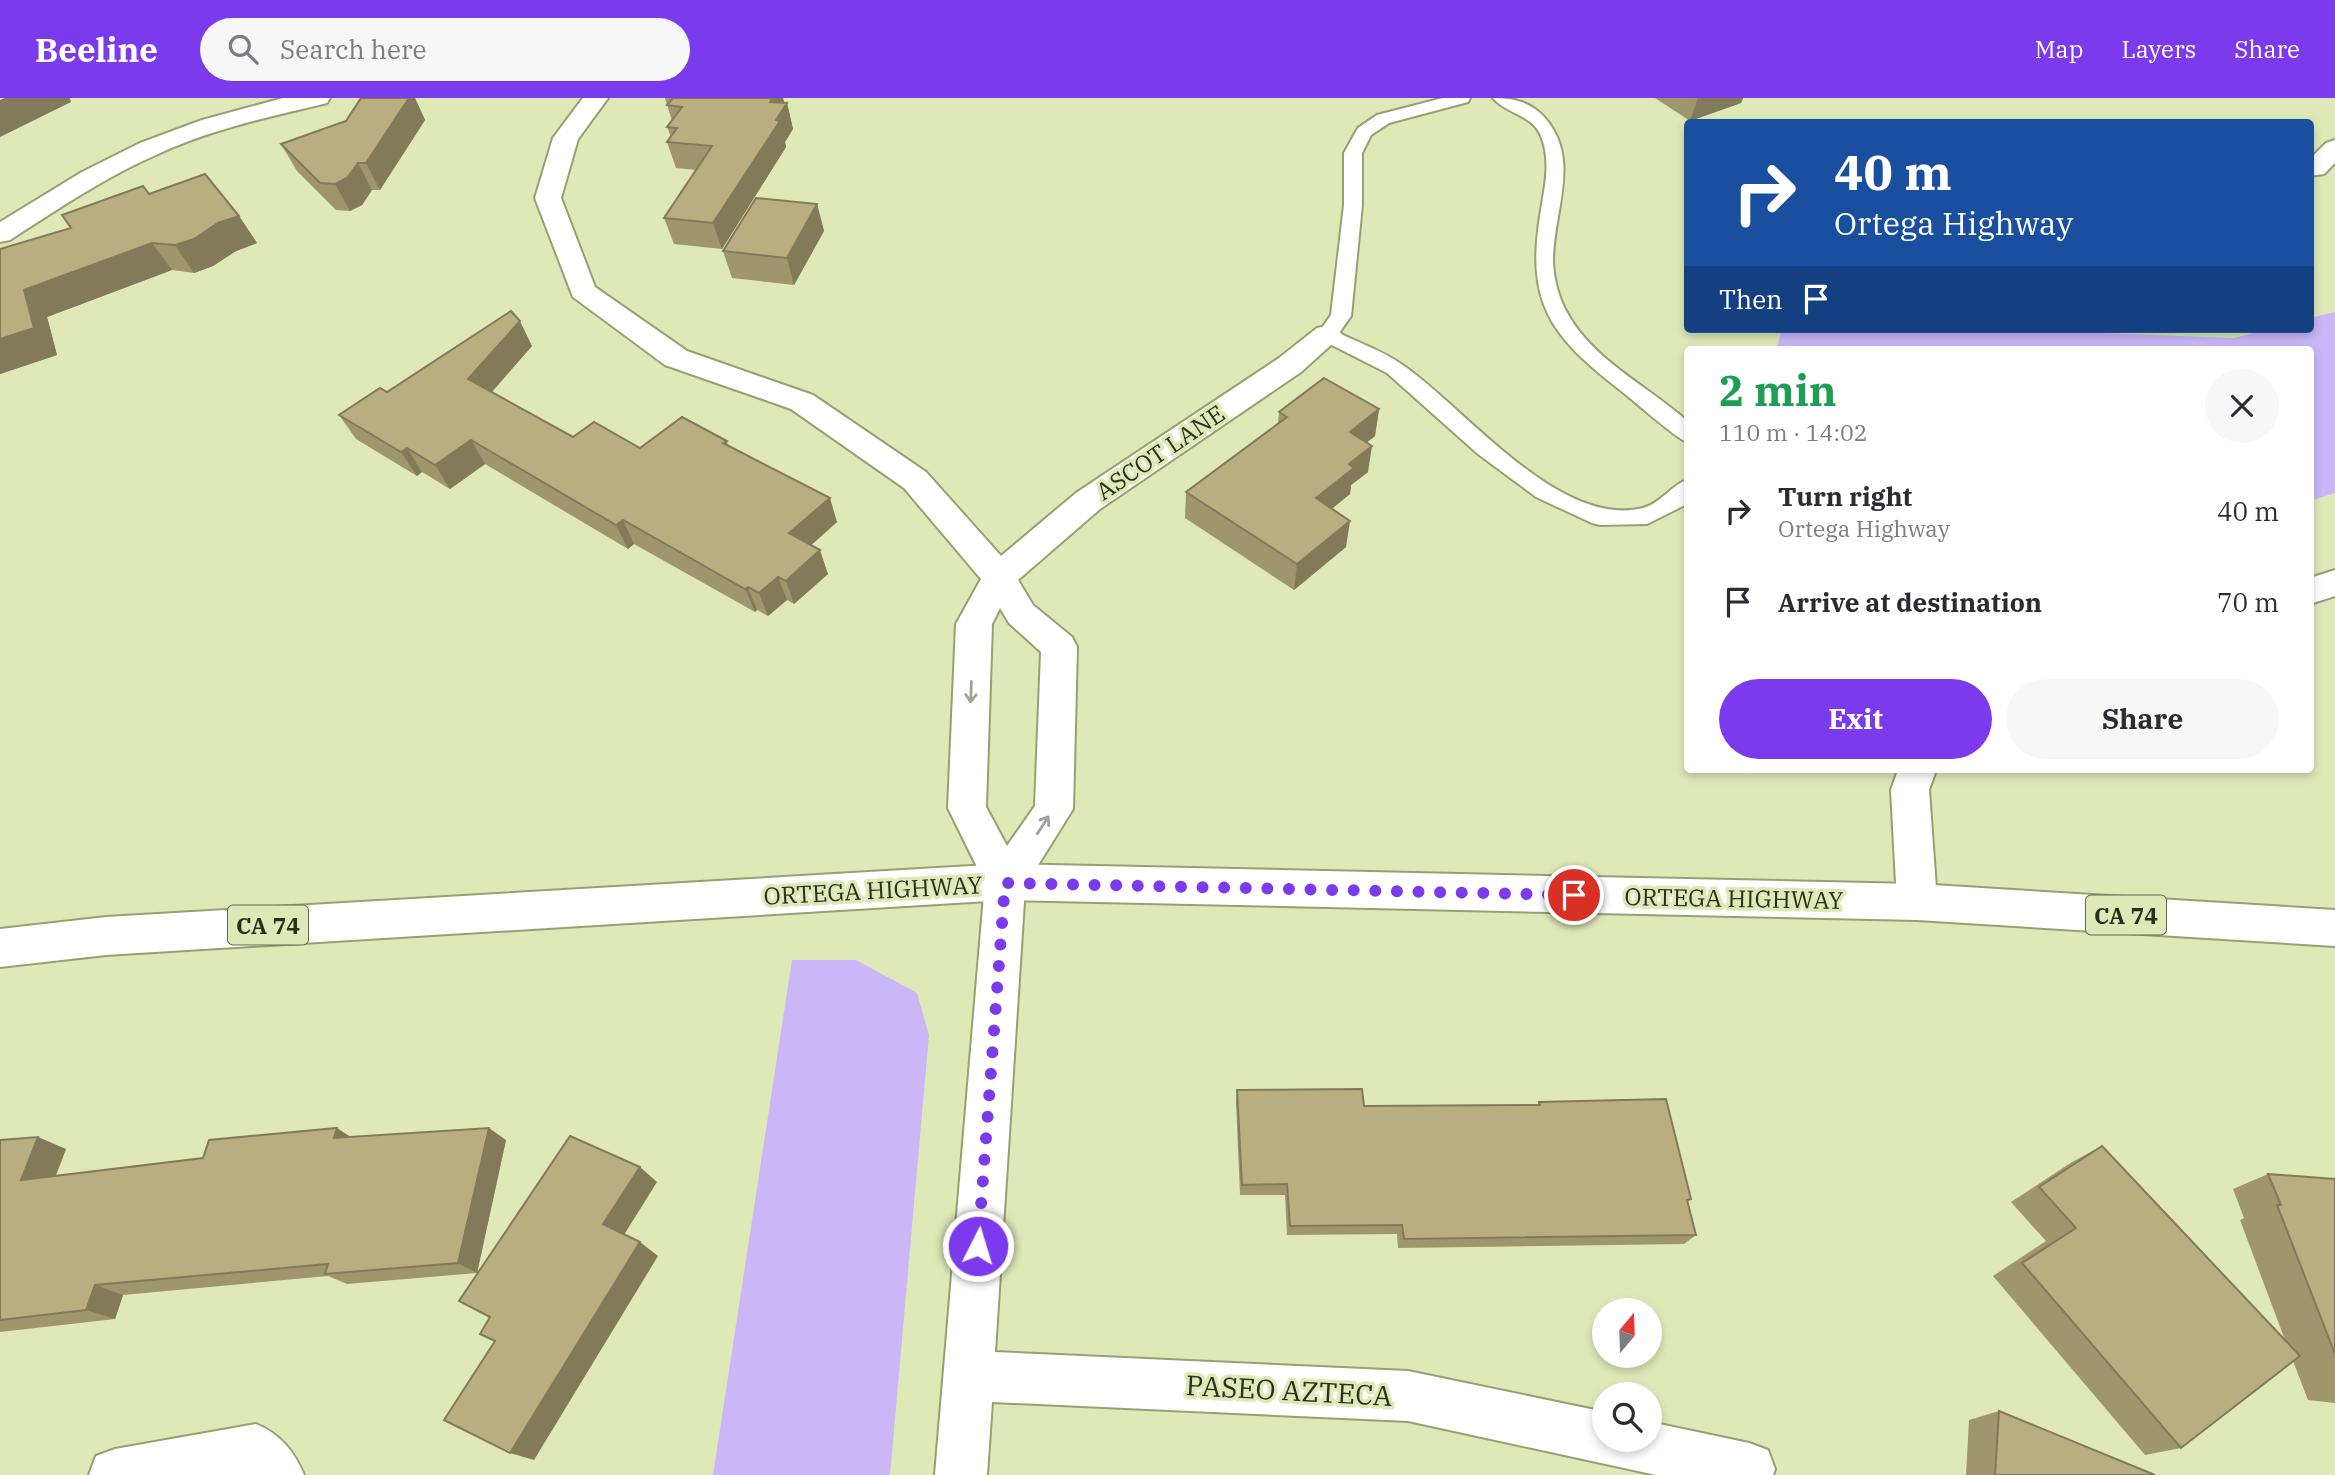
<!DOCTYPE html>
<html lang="en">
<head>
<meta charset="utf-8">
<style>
	body { margin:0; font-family:"IBM Plex Serif",serif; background:#f7f7f7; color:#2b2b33; height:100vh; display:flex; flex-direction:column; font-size:26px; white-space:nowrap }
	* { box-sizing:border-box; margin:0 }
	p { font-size:23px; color:#7c7c81 }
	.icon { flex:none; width:38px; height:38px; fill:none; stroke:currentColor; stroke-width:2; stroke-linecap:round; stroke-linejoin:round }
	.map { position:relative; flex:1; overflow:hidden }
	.details { position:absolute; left:1684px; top:248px; width:630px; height:427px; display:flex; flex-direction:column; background:#fff; border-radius:7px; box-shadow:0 4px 10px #0003 }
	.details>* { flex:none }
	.guide { position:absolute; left:1684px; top:21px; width:630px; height:214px; border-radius:7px; box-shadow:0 4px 10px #0003; background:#1a4fa0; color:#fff; overflow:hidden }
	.needle { width:46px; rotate:19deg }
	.tools { position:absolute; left:1592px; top:1200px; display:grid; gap:14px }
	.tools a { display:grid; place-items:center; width:70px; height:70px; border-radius:50%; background:#fff; box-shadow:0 4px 10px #0003; font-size:35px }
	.pin { position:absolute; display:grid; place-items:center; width:60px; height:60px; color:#fff; margin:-30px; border:4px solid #fff; border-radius:50%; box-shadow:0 2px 7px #0007 }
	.me { position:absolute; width:77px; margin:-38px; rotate:5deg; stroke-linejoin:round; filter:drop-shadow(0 0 5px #0008) }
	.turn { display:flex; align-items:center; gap:24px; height:147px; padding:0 35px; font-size:32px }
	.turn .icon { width:91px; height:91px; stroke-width:2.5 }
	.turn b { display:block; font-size:49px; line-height:60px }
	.then { display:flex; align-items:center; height:66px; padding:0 35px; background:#0003; gap:14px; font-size:26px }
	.round { display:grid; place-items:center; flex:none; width:74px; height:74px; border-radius:37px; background:#f7f7f7 }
	.headline { display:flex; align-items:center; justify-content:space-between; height:119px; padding:0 35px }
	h1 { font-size:42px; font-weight:700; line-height:52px; color:#1e9e55 }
	.action { display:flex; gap:14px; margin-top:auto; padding:14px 35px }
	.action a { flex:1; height:80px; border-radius:42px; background:#7c3aed; color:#fff; font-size:28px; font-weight:700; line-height:80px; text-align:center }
	.action a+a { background:#f7f7f7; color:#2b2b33 }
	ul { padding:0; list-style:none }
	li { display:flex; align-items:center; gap:21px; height:91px; padding:0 35px }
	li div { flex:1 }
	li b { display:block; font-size:26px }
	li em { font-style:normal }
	header { display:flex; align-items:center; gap:42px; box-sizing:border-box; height:98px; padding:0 35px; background:#7c3aed; color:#fff }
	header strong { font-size:33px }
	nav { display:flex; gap:38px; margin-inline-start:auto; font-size:24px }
	.search { width:490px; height:63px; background:#f7f7f7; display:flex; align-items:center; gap:18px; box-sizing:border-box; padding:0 24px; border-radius:38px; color:#7c7c81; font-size:26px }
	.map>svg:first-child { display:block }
</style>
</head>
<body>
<header>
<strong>Beeline</strong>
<div class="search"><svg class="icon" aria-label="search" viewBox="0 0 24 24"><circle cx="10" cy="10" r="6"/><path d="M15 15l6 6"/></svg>Search here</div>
<nav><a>Map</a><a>Layers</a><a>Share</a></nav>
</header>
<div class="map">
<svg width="2335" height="1377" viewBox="0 0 2335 1377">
	<rect width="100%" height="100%" fill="#dfe9b8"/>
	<g fill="#c9b7f8">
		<polygon points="2335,214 2335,395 2310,403 2310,252 1776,252 1782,231 1997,231 2234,240 2268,231 2310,231 2310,220"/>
		<polygon points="792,862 856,862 917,895 929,937 890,1377 713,1377"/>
	</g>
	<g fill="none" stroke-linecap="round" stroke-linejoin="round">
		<defs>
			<g id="service">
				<path d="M 1443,0 L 1470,0 L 1468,4 L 1389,25 L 1371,37 L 1362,55 L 1362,107 L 1351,218 L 1339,235 C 1359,245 1383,253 1401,266 C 1464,308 1558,431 1643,410 C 1660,406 1673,386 1687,382 L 1687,406 L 1647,426 L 1600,427 L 1592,425 L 1536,399 L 1478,356 L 1387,275 L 1320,241 L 1317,237 L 1331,217 L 1344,107 L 1344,55 L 1358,30 L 1377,17 Z"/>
				<path d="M 1493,0 C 1514,0 1531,4 1545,20 C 1582,62 1552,116 1553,165 C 1554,181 1558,197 1565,211 C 1590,261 1647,287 1687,323 L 1687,344 C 1678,342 1633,302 1620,292 C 1549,237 1525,204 1541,112 C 1545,88 1551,62 1541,38 C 1532,16 1506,16 1493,0 Z"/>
			</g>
			<g id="minor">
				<path d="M 283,0 L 330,0 L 327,5 C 269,19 212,31 158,56 C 105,79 58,111 10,142 L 0,144 L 0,124 L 82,74 L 140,45 L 202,22 Z"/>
				<path d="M 583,0 L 608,0 L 578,41 L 561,100 L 595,189 L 687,253 L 813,297 L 926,374 L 1001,458 L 1076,395 L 1279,260 L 1317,230 L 1327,228 L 1337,230 L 1342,237 L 1301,274 L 1100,411 L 1018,482 L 1033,507 L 1072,539 L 1077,549 L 1073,711 L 1025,788 L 995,1254 L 1408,1273 L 1605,1314 L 1605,1342 L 1650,1342 L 1650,1324 L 1749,1345 L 1768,1352 L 1775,1371 L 1773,1377 L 1656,1377 L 1408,1323 L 992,1304 L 987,1377 L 935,1377 L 985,785 L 948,710 L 956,526 L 981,481 L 904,390 L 791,311 L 665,267 L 573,199 L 535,100 L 553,40 ZM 1000,510 L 1009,525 L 1041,554 L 1035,708 L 1007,748 L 986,709 L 992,526 Z"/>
				<polygon points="2335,42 2335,65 2324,76 2310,78 2310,61 2326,45"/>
				<polygon points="2335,472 2335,498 2310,506 2310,480"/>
				<polygon points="1898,672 1936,672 1929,692 1937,804 1931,817 1917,822 1903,817 1897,804 1891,692"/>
				<path d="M 256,1326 C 280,1336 294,1353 304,1377 L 89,1377 L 96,1358 L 115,1351 Z"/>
			</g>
			<polygon id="primary" points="1005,766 1917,786 2335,812 2335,848 1917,822 1005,802 106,857 0,869 0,831 106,819"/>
		</defs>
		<use href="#service" stroke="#98a072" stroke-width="4"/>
		<use href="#minor" stroke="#98a072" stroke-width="4"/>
		<use href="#primary" stroke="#98a072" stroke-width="4"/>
		<use href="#service" fill="#fff" fill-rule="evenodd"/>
		<use href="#minor" fill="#fff" fill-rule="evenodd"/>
		<use href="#primary" fill="#fff" fill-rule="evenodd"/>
	</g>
	<g fill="#9f966d">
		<polygon points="361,0 415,0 425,22 380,92 372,92 362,107 350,113 336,112 297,73 281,46 346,23"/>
		<polygon points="665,0 783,0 784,5 787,5 793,31 785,44 786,49 722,151 674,146 664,120 696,72 676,70 667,44 671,39 667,29 672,23"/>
		<polygon points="1655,0 1743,0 1741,5 1690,23"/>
		<polygon points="149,96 239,118 257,145 236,153 213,168 194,175 172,172 47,219 57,257 0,276 0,151 71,130"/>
		<polygon points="817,106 824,133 794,187 732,180 723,153"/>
		<polygon points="532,248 492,294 573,339 640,350 727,343 728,348 837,424 811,447 828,476 794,506 787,502 768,518 757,512 755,514 634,446 628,451 485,366 450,391 422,374 417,378 356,341 339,317 387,294"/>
		<polygon points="1379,311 1375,338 1367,344 1368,374 1351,387 1350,396 1332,411 1346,449 1294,492 1185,420 1186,394 1278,325 1279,314"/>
		<polygon points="1237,992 1364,1008 1537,1007 1539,1004 1691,1101 1688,1104 1696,1137 1684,1146 1398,1150 1397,1136 1287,1137 1285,1097 1240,1097 1236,1004"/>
		<polygon points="351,1039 506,1042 477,1175 347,1186 328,1178 123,1197 115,1221 0,1234 0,1042 66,1051 56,1078 203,1060"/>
		<polygon points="2102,1048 2285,1242 2240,1122 2244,1120 2233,1091 2268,1076 2335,1081 2335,1305 2308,1302 2293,1263 2181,1350 2145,1357 1993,1178 2046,1143 2011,1104 2072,1064"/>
		<polygon points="1999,1313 2155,1377 1966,1377 1969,1322"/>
	</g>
	<g fill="#827a59">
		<polygon points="5,0 70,0 71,4 0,39 0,2"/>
		<polygon points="409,0 415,0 425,22 380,92 366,65"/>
		<polygon points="772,0 783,0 785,8 787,5 793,31 785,44 786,49 722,151 713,125"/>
		<polygon points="1698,0 1743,0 1741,5 1690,23"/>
		<polygon points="358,65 372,92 362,107 350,113 335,86"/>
		<polygon points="817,106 824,133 794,187 787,160"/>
		<polygon points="239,118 257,145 236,153 213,168 194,175 175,147 218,125"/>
		<polygon points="152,145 172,172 47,219 57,257 0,276 0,241 24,192"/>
		<polygon points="520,223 532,248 482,305 468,281"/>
		<polygon points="1379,311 1375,338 1346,361 1350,334"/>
		<polygon points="471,342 485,366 450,391 435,367"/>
		<polygon points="1372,348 1368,374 1351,387 1350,396 1312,426 1316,400 1349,366"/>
		<polygon points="407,350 422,374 417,378 401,354"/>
		<polygon points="830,400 837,424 798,459 789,435"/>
		<polygon points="623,422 634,446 628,451 616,427"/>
		<polygon points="1350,423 1346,449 1294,492 1297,466"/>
		<polygon points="820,452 828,476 794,506 786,483"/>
		<polygon points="778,479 787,502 768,518 759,495"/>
		<polygon points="748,489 757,512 755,514 745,491"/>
		<polygon points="337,1030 357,1043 334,1040"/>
		<polygon points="489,1030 506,1042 477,1175 458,1165"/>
		<polygon points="38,1039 66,1051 49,1093 21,1082"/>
		<polygon points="640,1069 657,1084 622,1140 603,1126"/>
		<polygon points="640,1144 658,1158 534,1362 510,1355"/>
		<polygon points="95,1187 123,1197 115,1221 86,1212"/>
	</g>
	<g fill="#b9ae7f" stroke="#827a59" stroke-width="2">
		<polygon points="361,0 409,0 366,65 358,65 347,80 335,86 320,85 281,46 346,23"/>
		<polygon points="673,0 772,0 770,4 787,5 776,22 780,23 713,125 664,120 712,48 667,44 677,30 667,29 682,9 667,7"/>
		<polygon points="205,76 239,118 218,125 194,141 175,147 152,145 24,192 34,230 0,241 0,151 71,130 62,117 143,88 149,96"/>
		<polygon points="756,100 817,106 787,160 723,153"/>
		<polygon points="511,213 520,223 468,281 573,339 594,324 640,350 682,319 727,343 723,345 830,400 789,435 820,452 786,483 778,479 759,495 748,489 745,491 623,422 616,427 471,342 435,367 407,350 401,354 339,317 380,290 387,294"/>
		<polygon points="1324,280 1379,311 1350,334 1372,348 1349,366 1354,370 1316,400 1350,423 1297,466 1186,394 1287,319 1279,314"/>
		<polygon points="1362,991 1364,1008 1540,1007 1539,1004 1666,1001 1691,1101 1687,1102 1696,1137 1404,1141 1402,1127 1290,1128 1287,1086 1242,1087 1237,992"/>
		<polygon points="337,1030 334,1040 489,1030 458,1165 325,1176 328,1166 95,1187 86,1212 0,1222 0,1042 38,1039 21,1082 203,1060 209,1042"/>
		<polygon points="570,1038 640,1069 603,1126 640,1144 510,1355 444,1322 495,1243 480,1236 490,1219 459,1203"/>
		<polygon points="2102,1048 2300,1258 2181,1350 2022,1165 2076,1130 2039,1089"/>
		<polygon points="2268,1076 2335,1081 2335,1256 2277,1107 2281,1107"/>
		<polygon points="1999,1313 2155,1377 1995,1377"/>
	</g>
	<defs><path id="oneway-shaft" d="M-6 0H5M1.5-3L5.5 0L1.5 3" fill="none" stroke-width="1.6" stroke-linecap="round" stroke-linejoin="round" transform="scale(1.75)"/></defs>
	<g stroke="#a0a199">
		<use href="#oneway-shaft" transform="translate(971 594) rotate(92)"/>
		<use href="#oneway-shaft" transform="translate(1043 727) rotate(-57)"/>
	</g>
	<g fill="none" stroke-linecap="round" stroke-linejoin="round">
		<polyline stroke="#7c3aed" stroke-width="12" stroke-dasharray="0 21.6" points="978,1148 1005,785 1574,797"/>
	</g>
	<g text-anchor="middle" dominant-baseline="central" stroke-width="7" stroke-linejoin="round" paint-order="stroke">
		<g fill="#dfe9b8" stroke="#62674b" stroke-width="2">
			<rect x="2086" y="797.5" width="80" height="39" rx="5"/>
			<rect x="228" y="807.5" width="80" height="39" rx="5"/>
		</g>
		<g font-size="23" font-weight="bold" fill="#2c2f1c">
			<text x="2126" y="817">CA 74</text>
			<text x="268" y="827">CA 74</text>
		</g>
		<g font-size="24" fill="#2c2f1c" stroke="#dfe9b8">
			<text transform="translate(1160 354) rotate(-34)">ASCOT LANE</text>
			<text transform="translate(873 792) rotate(-3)">ORTEGA HIGHWAY</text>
			<text transform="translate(1734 800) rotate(1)">ORTEGA HIGHWAY</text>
		</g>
		<g font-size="28" fill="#2c2f1c" stroke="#dfe9b8">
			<text transform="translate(1289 1292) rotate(3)">PASEO AZTECA</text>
		</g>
	</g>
</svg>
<div class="tools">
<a><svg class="needle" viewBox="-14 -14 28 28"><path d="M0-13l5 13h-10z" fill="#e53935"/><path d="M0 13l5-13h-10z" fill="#7c7c81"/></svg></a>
<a><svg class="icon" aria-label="search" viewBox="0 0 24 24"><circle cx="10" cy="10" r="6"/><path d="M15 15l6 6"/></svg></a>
</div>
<div class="pin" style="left:1574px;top:797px;background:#d93025"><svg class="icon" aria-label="arrive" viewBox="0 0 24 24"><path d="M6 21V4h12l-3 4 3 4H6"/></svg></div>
<svg class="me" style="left:978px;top:1148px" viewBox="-20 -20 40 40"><circle r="17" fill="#7c3aed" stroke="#fff" stroke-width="3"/><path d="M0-11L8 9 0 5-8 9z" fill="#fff"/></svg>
<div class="guide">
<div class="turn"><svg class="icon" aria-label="right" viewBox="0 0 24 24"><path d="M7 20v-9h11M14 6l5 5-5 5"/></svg><div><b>40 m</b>Ortega Highway</div></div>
<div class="then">Then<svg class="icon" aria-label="arrive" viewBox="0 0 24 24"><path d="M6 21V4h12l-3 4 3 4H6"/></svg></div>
</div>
<section class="details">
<div class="headline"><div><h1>2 min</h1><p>110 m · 14:02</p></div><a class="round"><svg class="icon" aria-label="close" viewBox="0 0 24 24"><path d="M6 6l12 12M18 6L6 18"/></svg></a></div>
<ul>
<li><svg class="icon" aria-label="right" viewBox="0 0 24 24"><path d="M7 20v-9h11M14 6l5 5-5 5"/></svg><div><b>Turn right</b><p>Ortega Highway</p></div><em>40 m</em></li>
<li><svg class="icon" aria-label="arrive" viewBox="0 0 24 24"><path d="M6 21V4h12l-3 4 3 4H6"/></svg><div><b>Arrive at destination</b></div><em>70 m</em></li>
</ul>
<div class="action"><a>Exit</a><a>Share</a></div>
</section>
</div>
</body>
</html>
